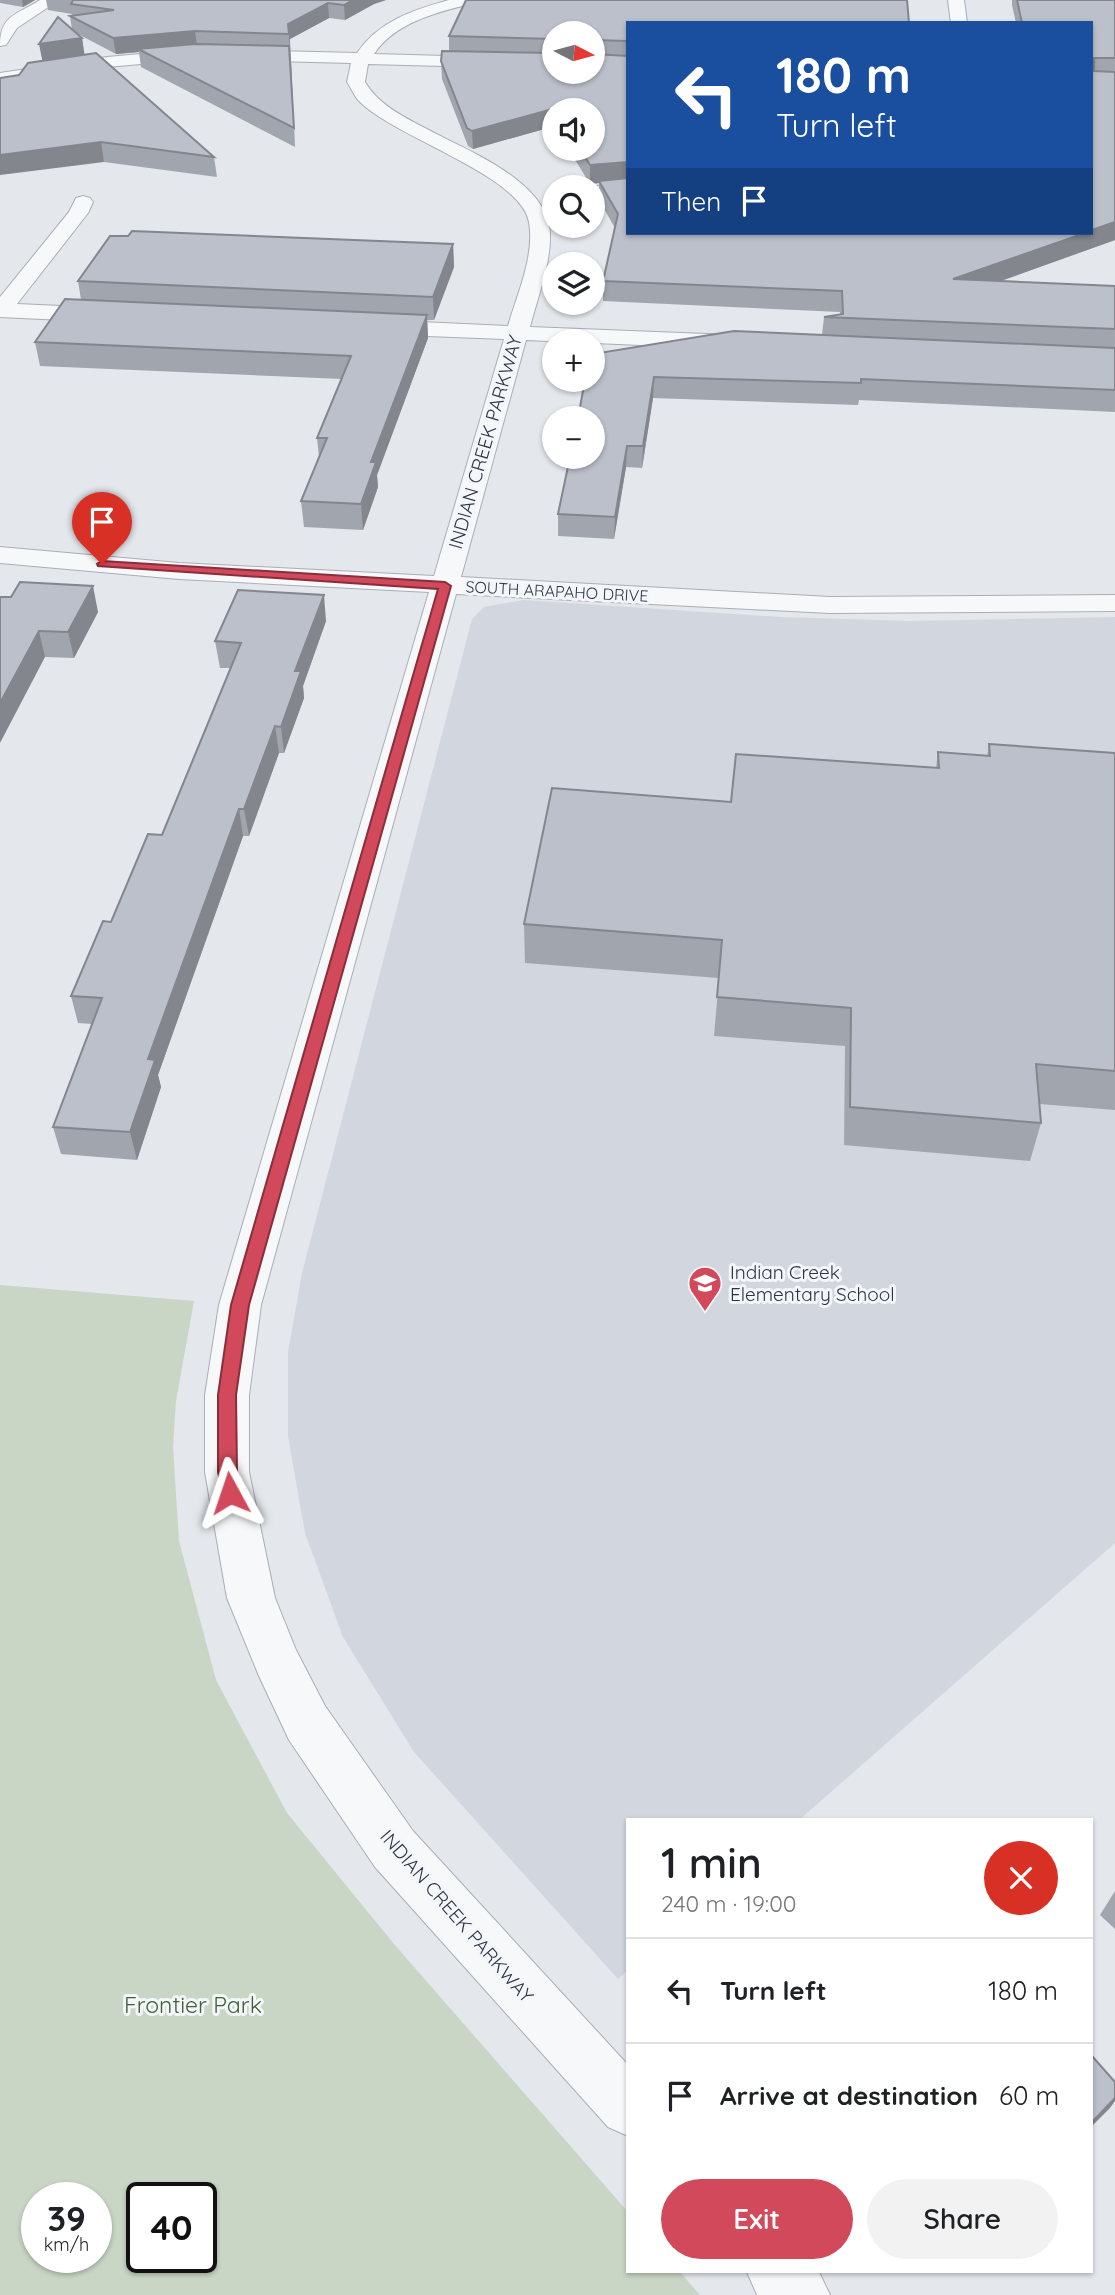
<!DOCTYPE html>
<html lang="en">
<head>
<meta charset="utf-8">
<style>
	body { margin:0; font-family:Quicksand,sans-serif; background:#f2f2f2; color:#202124; height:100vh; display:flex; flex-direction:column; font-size:26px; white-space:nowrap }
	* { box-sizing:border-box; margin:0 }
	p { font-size:23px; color:#757577 }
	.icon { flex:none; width:38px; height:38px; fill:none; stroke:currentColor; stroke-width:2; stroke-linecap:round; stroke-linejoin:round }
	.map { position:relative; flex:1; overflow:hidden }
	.drawer { position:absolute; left:626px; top:1818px; width:467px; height:455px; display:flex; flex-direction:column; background:#fff; border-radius:0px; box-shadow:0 2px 5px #0004 }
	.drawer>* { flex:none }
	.banner { position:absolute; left:626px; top:21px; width:467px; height:214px; border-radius:0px; box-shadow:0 2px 5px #0004; background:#1a4fa0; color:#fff; overflow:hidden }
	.needle { width:46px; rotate:96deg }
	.fabs { position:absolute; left:542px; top:21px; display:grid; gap:14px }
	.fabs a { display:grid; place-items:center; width:63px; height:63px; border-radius:50%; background:#fff; box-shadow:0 2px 5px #0004; font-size:35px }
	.speed { position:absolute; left:21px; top:2182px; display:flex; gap:14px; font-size:35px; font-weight:700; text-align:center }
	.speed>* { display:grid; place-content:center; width:91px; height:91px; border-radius:50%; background:#fff; box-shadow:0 2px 5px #0004; line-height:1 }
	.speed small { font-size:18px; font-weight:400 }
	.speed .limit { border:4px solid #111; border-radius:10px; background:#fff; color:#111 }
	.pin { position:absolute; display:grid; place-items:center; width:60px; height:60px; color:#fff; margin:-72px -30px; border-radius:50% 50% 50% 0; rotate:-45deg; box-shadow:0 0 7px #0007 }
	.pin .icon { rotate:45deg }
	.me { position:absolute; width:77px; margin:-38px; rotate:355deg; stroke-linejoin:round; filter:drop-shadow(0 0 5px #0008) }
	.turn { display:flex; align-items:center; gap:24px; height:147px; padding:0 35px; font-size:32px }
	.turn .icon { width:91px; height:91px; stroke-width:2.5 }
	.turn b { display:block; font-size:49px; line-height:60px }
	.then { display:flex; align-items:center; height:66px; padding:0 35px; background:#0003; gap:14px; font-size:26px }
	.round { display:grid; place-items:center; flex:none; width:74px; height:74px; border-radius:37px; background:#f2f2f2 }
	.head { display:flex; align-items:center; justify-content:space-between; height:119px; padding:0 35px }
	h1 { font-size:42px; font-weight:600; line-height:52px }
	.action { display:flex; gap:14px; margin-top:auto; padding:14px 35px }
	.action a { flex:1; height:80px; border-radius:42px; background:#d1495b; color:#fff; font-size:28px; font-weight:600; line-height:80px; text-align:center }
	.action a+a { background:#f2f2f2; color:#202124 }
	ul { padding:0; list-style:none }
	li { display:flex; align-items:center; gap:21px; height:105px; padding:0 35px; border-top:2px solid #e0e0e0 }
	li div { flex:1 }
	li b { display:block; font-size:26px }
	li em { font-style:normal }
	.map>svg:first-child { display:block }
</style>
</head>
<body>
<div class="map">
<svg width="1115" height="2295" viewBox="0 0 1115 2295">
	<rect width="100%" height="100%" fill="#e4e7ec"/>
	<polygon fill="#d2d6de" points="523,600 781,617 910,621 1115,617 1115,1543 799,1820 628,1820 628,1970 618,1979 414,1752 343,1637 305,1533 288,1436 288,1352 302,1273 472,619 484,607"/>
	<path fill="#c9d6c5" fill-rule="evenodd" d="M 0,1285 L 194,1301 L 176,1401 L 173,1447 L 179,1541 L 216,1680 L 287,1813 L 394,1944 L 628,2212 L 628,2272 L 680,2272 L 700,2295 L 0,2295 ZM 96,2198 L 96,2258 L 37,2258 L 37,2198 ZM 142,2198 L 201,2198 L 201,2258 L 142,2258 Z"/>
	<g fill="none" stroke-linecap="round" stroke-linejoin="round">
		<defs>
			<g id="minor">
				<path d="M 40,0 L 59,0 L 17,28 L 6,45 L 0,46 C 0,15 16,15 40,0 Z"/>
				<path d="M 449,0 L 476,0 L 474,3 C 438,12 395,22 374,54 L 555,59 L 555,69 L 368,64 L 365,82 C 378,104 402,116 423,127 C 463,149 548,180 550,233 C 551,264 538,296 530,327 L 732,335 L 740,337 L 743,342 L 740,347 L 732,349 L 526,340 L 461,577 L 830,597 L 1115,595 L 1115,611 L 830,613 L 456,594 L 261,1305 L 249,1395 L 249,1472 L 275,1598 L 296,1650 L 325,1706 L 413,1831 L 628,2065 L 628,2136 L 608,2127 L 375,1867 L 289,1740 L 259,1676 L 227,1598 L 205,1472 L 205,1395 L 219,1305 L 429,592 L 179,579 L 0,563 L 0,547 L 179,563 L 434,576 L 504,339 L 376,334 L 368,332 L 365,327 L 368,322 L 376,320 L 508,326 C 517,294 535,256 529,222 C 520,174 394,138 358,100 C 354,95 351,88 347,82 L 351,63 L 197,59 L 107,67 L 0,83 L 0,73 L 107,57 L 197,49 L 357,53 C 379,21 413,10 449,0 Z"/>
				<polygon points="948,0 964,0 967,23 951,23"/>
				<polygon points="628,183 628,195 593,198 593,187 588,187"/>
				<polygon points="83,196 90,198 93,202 88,213 17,304 106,308 114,310 117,315 114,320 106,322 0,317 0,297 69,212 76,198"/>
				<polygon points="747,2272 819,2272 830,2295 757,2295"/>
			</g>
		</defs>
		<use href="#minor" stroke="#a9aeb7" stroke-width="2"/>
		<use href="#minor" fill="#f7f8fa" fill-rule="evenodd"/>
	</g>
	<g fill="#a1a5ae" fill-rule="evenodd">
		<polygon points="0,0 35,0 23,7 0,3"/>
		<polygon points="46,0 386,0 374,4 345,20 329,18 290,39 295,147 141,67 139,52 116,54 76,33 82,38 84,54 214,157 217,177 104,162 19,75 42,61 72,30 70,16 73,16 72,14 48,10"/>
		<path d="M 1012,0 L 1115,0 L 1115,240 L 1001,281 L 1115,286 L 1115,412 L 859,400 L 858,405 L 653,398 L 642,468 L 626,467 L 614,539 L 558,536 L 558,514 L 585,380 L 822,335 L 824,317 L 840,314 L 840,312 L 603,301 L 603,281 L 615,228 L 599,200 L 599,183 L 590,184 L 574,158 L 568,158 L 566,149 L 593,149 L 593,110 L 555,110 L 555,126 L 473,149 L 468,146 L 442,79 L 441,61 L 449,51 L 449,36 L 628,23 L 628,233 L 1092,233 L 1092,23 L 1016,23 L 1012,5 ZM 555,33 L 593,33 L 593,72 L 555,72 Z"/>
		<polygon points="453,244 454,267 434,320 427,320 428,338 377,475 378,487 363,530 304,527 301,501 319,457 317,438 342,379 40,366 35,342 81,300 78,281"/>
		<polygon points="11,597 98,612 74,658 45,657"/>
		<polygon points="326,621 303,686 304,698 284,753 279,753 249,836 243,836 158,1075 161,1087 137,1160 61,1154 53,1127 92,1024 78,1023 71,996 111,922 162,835 230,668 220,668 215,641"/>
		<polygon points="989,744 1115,753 1115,1110 1039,1104 1041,1123 1030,1161 844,1145 845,1046 714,1036 719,978 525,963 524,924 731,802 936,768 938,752 987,756"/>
		<polygon points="1115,1891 1115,1929 1100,1915"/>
	</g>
	<g fill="#83868d">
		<polygon points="22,0 35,0 23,7"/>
		<polygon points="353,0 386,0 374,4 345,20 344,5"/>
		<polygon points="328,3 329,18 290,39 290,49 288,24"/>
		<polygon points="195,31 197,46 138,49 139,52 116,54 113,38"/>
		<polygon points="82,38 85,58 43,64 39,44"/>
		<polygon points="289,46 291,64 295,147 294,128"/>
		<polygon points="560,107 560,110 555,110 555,126 473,149 472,131"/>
		<polygon points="101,142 104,162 0,175 0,155"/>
		<polygon points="628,162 628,180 599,181 599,183 590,184 590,165"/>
		<polygon points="1115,222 1115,240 950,299 953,279 1085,233 1092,233 1092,230"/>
		<polygon points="453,244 454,267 434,320 433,297"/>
		<polygon points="427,315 428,338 377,475 378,487 363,530 361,504 371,462"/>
		<polygon points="654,377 653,398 642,468 643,446"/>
		<polygon points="627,446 626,467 614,539 615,517"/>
		<polygon points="93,586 98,612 74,658 68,632"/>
		<polygon points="324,595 326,621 303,686 304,698 284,753 281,727 295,671"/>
		<polygon points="39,631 45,657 0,743 0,703"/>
		<polygon points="275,726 279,753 249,836 244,809"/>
		<polygon points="239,809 243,836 158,1075 161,1087 137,1160 130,1132 148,1059"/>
		<polygon points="1115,2098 1115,2101 1110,2108 1092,2126 1092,2122"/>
	</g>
	<g fill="#bbc0ca" stroke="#83868d" stroke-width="2">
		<polygon points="73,0 353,0 344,5 328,3 288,24 289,34 195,31 113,38 70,16 114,10 71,4"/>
		<polygon points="466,0 907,0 909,23 628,23 628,41 593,40 593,33 555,33 555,39 449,36"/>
		<polygon points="1017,0 1115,0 1115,58 1094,58 1094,71 1115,72 1115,222 1092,230 1092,23 1022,23"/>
		<polygon points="58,17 82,38 39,44"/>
		<polygon points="195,44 289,46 294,128 138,49"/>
		<polygon points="442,51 555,53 555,72 593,72 593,54 628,56 628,162 590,165 580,149 593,149 593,110 561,110 560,107 472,131 467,128 441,61"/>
		<polygon points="96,53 214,157 101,142 0,155 0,78 19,75 28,63"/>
		<polygon points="628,178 628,233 1085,233 953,279 1115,286 1115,329 824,317 843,314 842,291 603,281 618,214 599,181"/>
		<polygon points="132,231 453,244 433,297 78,281 110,236 128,236"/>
		<polygon points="65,299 427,315 371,462 376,462 361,504 301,501 327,438 317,438 351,356 35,342"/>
		<polygon points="734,331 1115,348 1115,390 861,379 861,383 654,377 643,446 627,446 615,517 558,514 570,457 593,457 593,418 578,418 585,380 593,380 593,354"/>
		<polygon points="20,582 93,586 68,632 39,631 0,703 0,597 11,597"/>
		<polygon points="238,590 324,595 295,671 301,671 281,727 275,726 244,809 239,809 148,1059 155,1060 130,1132 53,1127 102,998 71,996 103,921 111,922 148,834 162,835 241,643 215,641"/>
		<polygon points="989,744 1115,753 1115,1071 1036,1064 1041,1123 850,1107 851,1008 717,997 722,940 524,924 552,788 731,802 736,754 939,768 938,752 990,756"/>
		<polygon points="1092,2056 1115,2082 1115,2098 1092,2122"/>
	</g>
	<polygon fill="#d1495b" stroke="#882f3b" stroke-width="2" points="102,561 445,582 451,586 249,1305 236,1395 237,1472 240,1493 237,1499 230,1501 224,1499 218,1472 218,1395 231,1305 438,589 98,566 97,564"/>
	<defs>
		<symbol id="school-pin" viewBox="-11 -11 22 30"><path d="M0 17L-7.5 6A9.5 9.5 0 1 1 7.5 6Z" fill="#d1495b" stroke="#f4f6f9"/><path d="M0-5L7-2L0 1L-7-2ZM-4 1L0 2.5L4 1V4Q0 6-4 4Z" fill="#fff"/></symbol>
	</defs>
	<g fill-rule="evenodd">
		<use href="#school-pin" x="686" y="1264" width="38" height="52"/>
	</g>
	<g text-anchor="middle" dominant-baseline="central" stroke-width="6" stroke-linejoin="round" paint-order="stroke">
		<g font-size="16" fill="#2b3445" stroke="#f4f6f9">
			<text transform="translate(557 591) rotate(3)">SOUTH ARAPAHO DRIVE</text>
		</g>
		<g font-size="19" fill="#2b3445" stroke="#f4f6f9">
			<text transform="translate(485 442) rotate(-74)">INDIAN CREEK PARKWAY</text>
			<text transform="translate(457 1916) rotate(49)">INDIAN CREEK PARKWAY</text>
		</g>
		<g font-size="19" fill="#2b3445" stroke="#f4f6f9" text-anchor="start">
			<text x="730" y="1272">Indian Creek<tspan x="730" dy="22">Elementary School</tspan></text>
		</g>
		<g font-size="23" fill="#3f6138" stroke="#f4f6f9">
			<text x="193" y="2004">Frontier Park</text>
		</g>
	</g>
</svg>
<div class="fabs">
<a><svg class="needle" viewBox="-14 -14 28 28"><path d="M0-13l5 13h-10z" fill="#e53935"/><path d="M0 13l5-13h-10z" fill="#757577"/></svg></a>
<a><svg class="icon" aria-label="sound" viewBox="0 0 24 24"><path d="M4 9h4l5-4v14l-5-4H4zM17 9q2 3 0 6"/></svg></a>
<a><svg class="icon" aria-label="search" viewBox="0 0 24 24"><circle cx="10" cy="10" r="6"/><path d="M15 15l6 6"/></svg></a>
<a><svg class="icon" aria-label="layers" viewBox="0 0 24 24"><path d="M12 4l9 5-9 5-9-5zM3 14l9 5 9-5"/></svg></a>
<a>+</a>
<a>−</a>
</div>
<div class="speed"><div>39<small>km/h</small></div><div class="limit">40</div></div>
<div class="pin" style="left:102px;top:564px;background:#d93025"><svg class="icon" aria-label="arrive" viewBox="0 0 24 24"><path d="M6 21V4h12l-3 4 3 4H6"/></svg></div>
<svg class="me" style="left:230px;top:1493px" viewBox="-20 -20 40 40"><path d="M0-17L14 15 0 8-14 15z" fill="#d1495b" stroke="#fff" stroke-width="4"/></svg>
<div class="banner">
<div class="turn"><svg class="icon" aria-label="left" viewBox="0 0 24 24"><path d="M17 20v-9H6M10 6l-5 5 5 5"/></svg><div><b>180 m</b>Turn left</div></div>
<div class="then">Then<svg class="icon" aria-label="arrive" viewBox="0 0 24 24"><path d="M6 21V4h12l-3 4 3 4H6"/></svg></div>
</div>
<section class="drawer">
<div class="head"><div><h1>1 min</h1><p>240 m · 19:00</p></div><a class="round" style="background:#d93025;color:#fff"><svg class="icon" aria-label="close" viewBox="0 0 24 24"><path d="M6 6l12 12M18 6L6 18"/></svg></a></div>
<ul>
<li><svg class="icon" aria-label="left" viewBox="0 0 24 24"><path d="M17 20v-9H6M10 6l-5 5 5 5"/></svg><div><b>Turn left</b></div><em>180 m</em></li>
<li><svg class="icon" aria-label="arrive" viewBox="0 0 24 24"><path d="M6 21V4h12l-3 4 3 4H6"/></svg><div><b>Arrive at destination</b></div><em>60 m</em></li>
</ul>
<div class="action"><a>Exit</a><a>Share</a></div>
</section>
</div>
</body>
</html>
